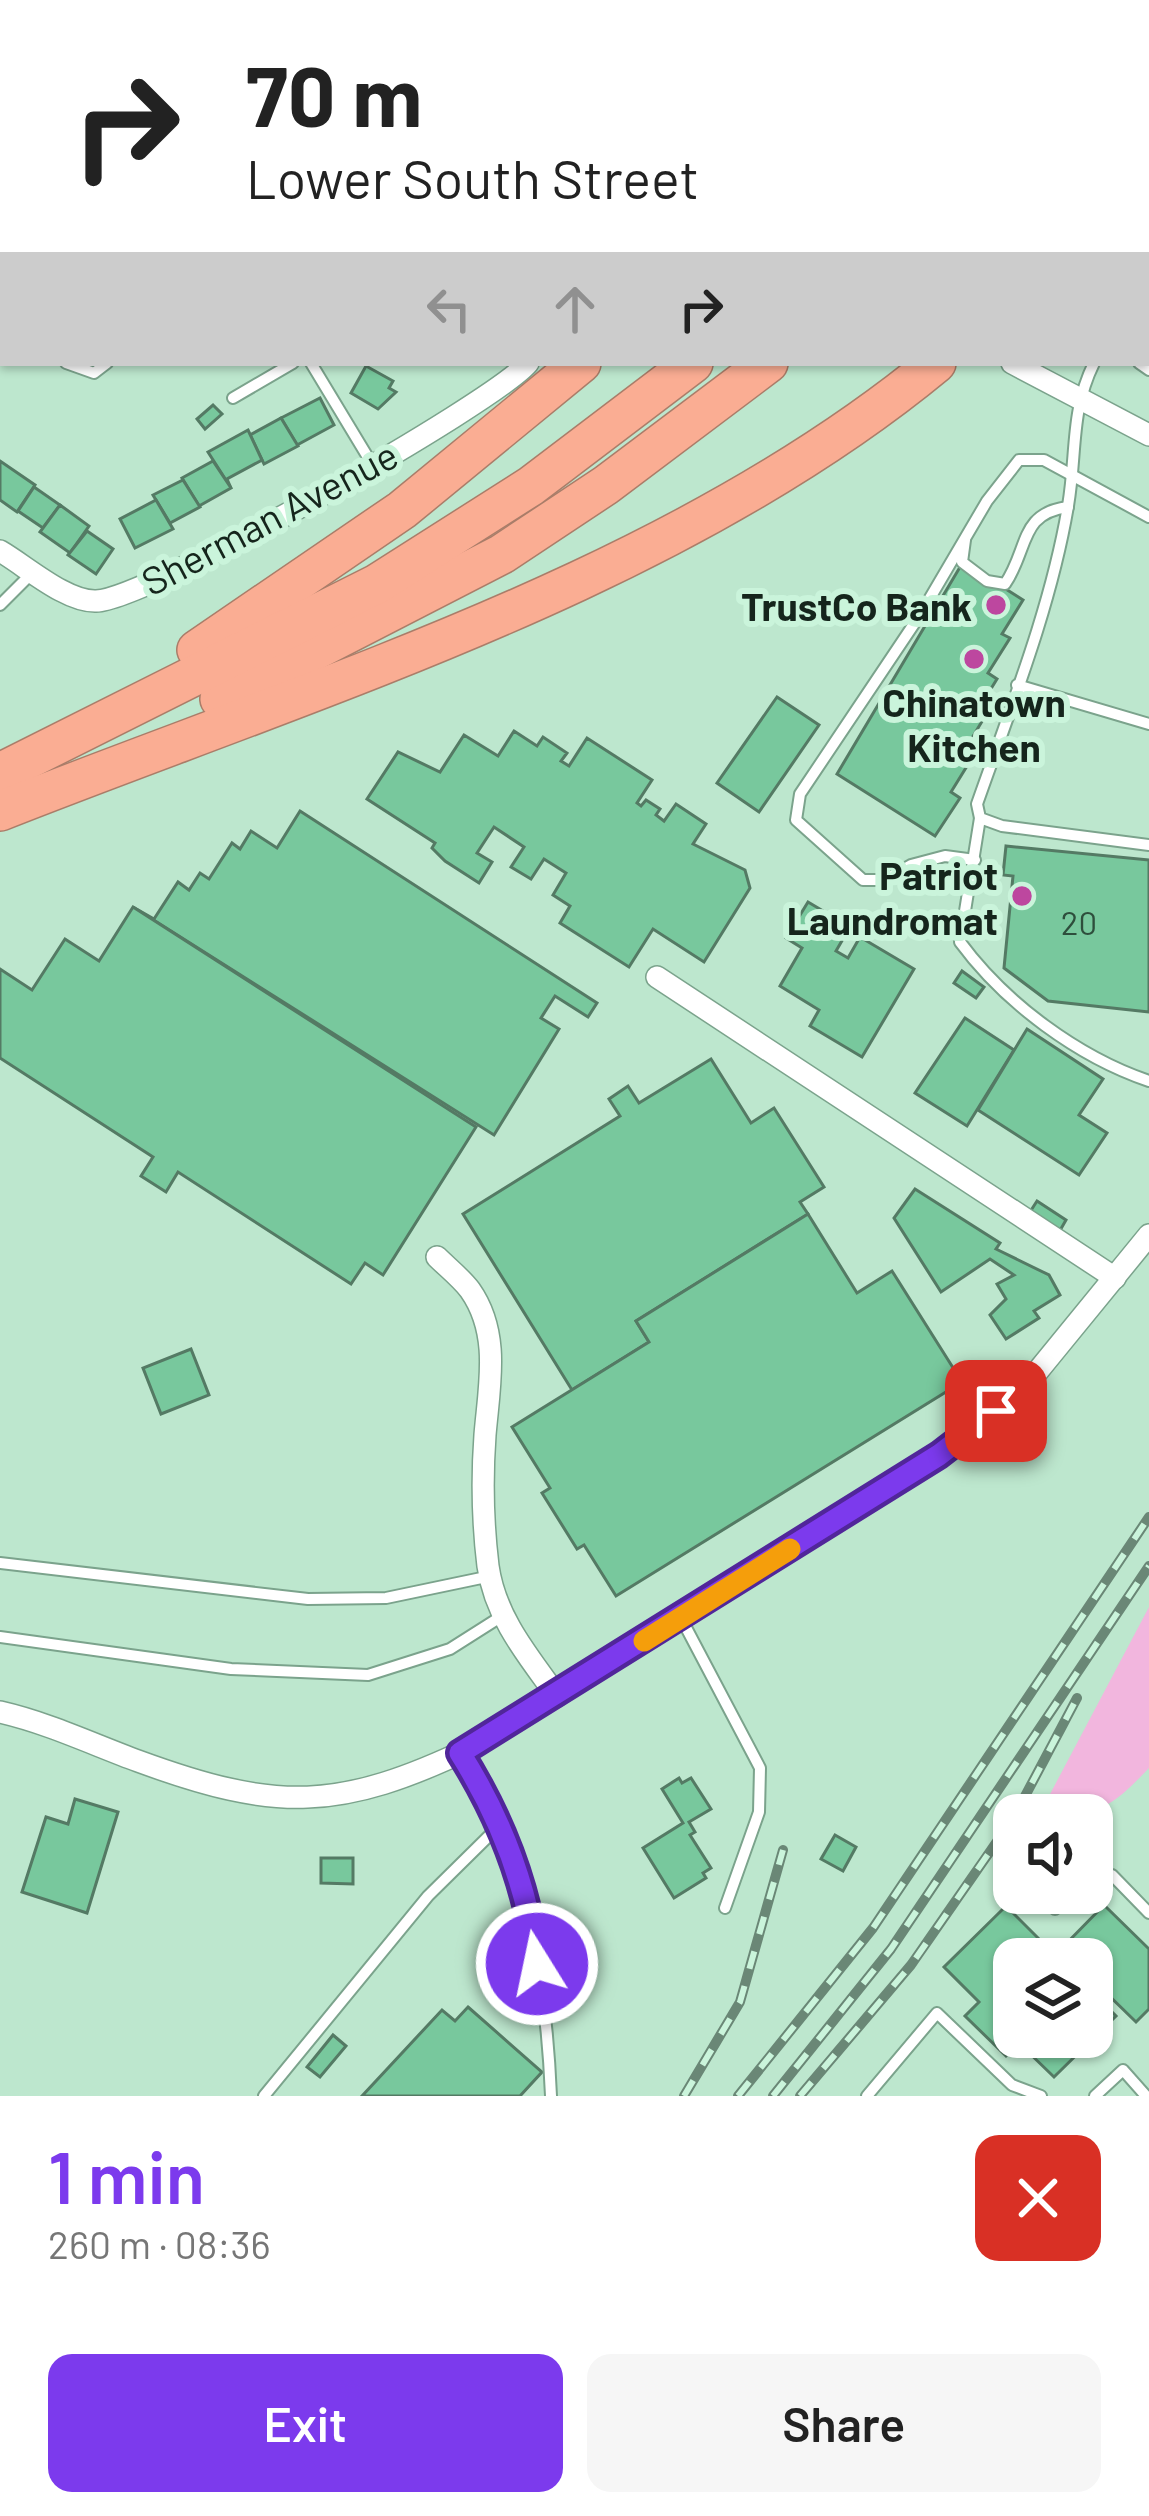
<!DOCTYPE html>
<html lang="en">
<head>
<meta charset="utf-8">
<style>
	body { margin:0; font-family:Barlow,sans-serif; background:#f6f6f6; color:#222; height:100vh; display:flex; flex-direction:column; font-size:45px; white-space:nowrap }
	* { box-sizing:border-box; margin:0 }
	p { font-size:39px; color:#767676 }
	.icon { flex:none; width:66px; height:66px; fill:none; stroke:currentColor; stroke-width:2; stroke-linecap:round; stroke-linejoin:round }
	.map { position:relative; height:2096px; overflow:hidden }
	.side { display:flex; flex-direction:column; background:#fff; flex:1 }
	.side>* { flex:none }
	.guide { position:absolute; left:0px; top:0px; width:1149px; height:366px; box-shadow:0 3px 9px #0004; background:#fff; color:#222; overflow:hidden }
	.tools { position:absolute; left:993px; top:1794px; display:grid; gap:24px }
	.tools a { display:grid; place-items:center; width:120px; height:120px; border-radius:24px; background:#fff; box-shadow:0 3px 9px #0004; font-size:60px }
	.pin { position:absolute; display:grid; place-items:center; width:102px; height:102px; color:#fff; margin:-51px; border-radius:24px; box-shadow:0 6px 18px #0006 }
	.me { position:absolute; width:132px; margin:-66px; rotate:350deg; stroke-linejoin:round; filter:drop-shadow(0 0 9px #0008) }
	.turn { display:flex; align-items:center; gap:42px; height:252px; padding:0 48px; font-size:54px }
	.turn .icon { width:156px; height:156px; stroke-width:2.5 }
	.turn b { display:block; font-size:84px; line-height:102px }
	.lanes { display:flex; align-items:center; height:114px; padding:0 48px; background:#0003; justify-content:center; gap:60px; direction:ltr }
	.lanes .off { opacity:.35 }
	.round { display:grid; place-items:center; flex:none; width:126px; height:126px; border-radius:24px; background:#f6f6f6 }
	.head { display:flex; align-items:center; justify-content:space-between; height:204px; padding:0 48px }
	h1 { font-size:72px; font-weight:600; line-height:90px; color:#7c3aed }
	.primary-button { display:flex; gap:24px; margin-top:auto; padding:24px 48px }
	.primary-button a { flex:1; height:138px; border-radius:24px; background:#7c3aed; color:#fff; font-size:48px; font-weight:600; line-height:138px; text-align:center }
	.primary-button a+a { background:#f6f6f6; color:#222 }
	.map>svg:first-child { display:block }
</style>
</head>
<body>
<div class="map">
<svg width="1149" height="2096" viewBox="0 0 1149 2096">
	<rect width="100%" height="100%" fill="#bde7ce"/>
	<path fill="#f2b6de" d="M 1149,1607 L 1149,1768 C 1108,1811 1098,1815 1039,1815 Z"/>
	<g fill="#78c89d" stroke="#547a64" stroke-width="3">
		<polygon points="3,186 3,298 0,296"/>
		<polygon points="366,366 393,381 389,388 396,392 378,409 351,393"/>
		<polygon points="320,398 334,425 297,445 281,418"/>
		<polygon points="213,405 222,414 205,429 197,419"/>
		<polygon points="281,418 298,446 264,464 250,435"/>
		<polygon points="248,430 262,460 227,479 231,488 208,452"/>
		<polygon points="0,461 35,485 17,512 0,500"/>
		<polygon points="213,461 231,488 199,506 182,478"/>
		<polygon points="183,480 200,507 170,523 153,495"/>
		<polygon points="34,487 60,505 43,528 18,511"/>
		<polygon points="156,500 173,529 135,548 120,519"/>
		<polygon points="60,505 89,526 70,553 40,532"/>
		<polygon points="87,531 113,549 96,574 68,555"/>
		<polygon points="963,562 1023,600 1002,634 1010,638 988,673 997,679 976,713 984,718 963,753 972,758 951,792 960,798 935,836 837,774"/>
		<polygon points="777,697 819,725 759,812 717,783"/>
		<polygon points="514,731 537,746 543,737 567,753 561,761 569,766 587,738 652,780 637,803 641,806 646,800 660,809 656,815 664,821 676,804 706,824 693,844 745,870 750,888 704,962 653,929 629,967 560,923 570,906 553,895 566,873 544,859 531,879 511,867 524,847 494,827 477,853 492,862 479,883 445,861 432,848 435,843 367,799 398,752 440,772 464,735 498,756"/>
		<polygon points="300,811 597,1003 588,1017 555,996 541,1018 559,1029 494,1135 133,907 154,919 178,882 189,890 200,873 209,879 232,843 240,849 251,831 277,848"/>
		<polygon points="1006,846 1149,860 1149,1012 1048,1001 1004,968 1013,876 1003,875"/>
		<polygon points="808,902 850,927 836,951 848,958 860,937 914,969 862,1057 810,1026 819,1010 780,986 802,948 786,938"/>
		<polygon points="133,907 476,1127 383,1275 365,1263 351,1284 178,1172 166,1192 141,1176 153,1157 0,1058 0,969 32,990 65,939 99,961"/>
		<polygon points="962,971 984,987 976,998 954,983"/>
		<polygon points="965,1018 1014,1050 967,1126 915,1093"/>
		<polygon points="1027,1029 1103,1079 1079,1115 1107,1133 1079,1175 978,1110"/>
		<polygon points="711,1059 751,1123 774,1108 824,1187 800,1202 808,1214 636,1321 649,1342 572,1390 463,1214 620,1116 609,1099 628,1086 639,1103"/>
		<polygon points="915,1189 1000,1243 996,1249 1049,1275 1060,1295 1034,1311 1039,1318 1006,1339 990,1315 1006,1299 997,1284 1014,1275 990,1259 941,1292 894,1218"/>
		<polygon points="1037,1201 1066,1220 1058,1234 1028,1215"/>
		<polygon points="808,1214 857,1293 892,1271 962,1382 616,1596 584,1545 577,1549 542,1493 550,1488 512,1427 649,1342 636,1321"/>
		<polygon points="191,1349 209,1395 161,1414 143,1368"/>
		<polygon points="679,1778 682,1783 691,1778 711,1809 689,1822 695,1832 690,1835 711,1868 703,1873 706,1878 674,1898 643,1848 683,1823 662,1789"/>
		<polygon points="75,1799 118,1812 87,1913 22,1892 46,1817 68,1824"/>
		<polygon points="835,1835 856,1847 843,1871 821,1859"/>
		<polygon points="321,1858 353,1858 353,1884 321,1883"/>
		<polygon points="1104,1905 1149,1949 1149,2009 1136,2022 1092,1979 1092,1959 1072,1959 1061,1949"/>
		<polygon points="1006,1906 1059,1959 1014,1959 1014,2037 1092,2037 1092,1992 1116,2016 1054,2077 1019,2043 1006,2056 965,2016 979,2002 944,1967"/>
		<polygon points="468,2007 542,2072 520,2096 362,2096 442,2010 455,2021"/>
		<polygon points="333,2035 346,2046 320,2077 307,2067"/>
	</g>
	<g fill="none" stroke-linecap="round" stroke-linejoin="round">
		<defs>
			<g id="service">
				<polyline points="0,74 3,75"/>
				<polyline points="0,95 0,105"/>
				<polyline points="1146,309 1149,307"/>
				<polyline points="0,329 3,331"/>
				<polyline points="66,363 94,373 107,363"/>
				<polyline points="311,363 372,464"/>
				<path d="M 1094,363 C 1070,412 1077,453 1068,506 C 1051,607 1011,707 977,804 L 980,818 L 1002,826 L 1149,845"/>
				<polyline points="1139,363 1149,370"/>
				<polyline points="233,398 293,363"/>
				<path d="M 965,540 L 962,562 L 987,581 L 1005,584 C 1029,549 1019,513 1068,507"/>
				<polyline points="0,605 32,573"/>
				<polyline points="1017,685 1149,724"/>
				<path d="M 980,818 L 960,942 C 1005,1003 1078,1057 1149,1081"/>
				<polyline points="975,860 945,856 911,865 885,880 863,880 796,820 800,794 920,615 987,501 1019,460 1044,460 1149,517"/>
				<polyline points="0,1563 308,1599 386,1598 491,1576"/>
				<polyline points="681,1618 760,1768 759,1812 725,1908"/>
				<polyline points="0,1637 231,1669 368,1675 450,1649 502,1616"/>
				<path d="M 461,1753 C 525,1858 546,1974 551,2096"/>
				<polyline points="1092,1876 1112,1875 1149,1913"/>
				<polyline points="1055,1909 1071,1893"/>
				<polyline points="264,2096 428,1896 500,1825"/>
				<polyline points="867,2096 937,2013 1012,2085 1041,2096"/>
				<polyline points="1095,2096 1123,2070 1146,2096"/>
			</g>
			<g id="minor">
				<polyline points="695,3 697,0"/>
				<polyline points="827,3 829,0"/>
				<polyline points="1012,363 1149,435"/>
				<path d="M 0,551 C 26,566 66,602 96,601 C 147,600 493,404 528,363"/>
				<polyline points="657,977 1115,1278"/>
				<path d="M 437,1257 C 447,1267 461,1278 470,1290 C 501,1334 489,1386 485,1435 C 482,1476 483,1525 488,1566 C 495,1617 528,1656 557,1696"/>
				<path d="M 0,1712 C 48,1723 92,1744 138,1761 C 277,1812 339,1811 473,1747 L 939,1455 L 1024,1388 L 1149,1235"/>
			</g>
			<polyline id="tertiary" points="331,0 336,3"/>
			<polyline id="secondary" points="1146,212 1149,210"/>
			<g id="motorway">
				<polyline points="915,3 918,0"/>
				<polyline points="1045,3 1048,0"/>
				<polyline points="1107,3 1110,0"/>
				<polyline points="197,650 402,510 581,363"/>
				<polyline points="220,699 502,554 606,485 768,363"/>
				<polyline points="0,773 377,584 531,486 693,363"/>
				<path d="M 0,811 C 311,688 675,579 936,363"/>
			</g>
		</defs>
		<use href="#service" stroke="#7ba38c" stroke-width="14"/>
		<use href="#minor" stroke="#7ba38c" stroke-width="24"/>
		<use href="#tertiary" stroke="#7ba38c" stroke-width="30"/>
		<use href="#secondary" stroke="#7ba38c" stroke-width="33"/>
		<use href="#motorway" stroke="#aa7d69" stroke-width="42"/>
		<use href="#service" stroke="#fff" stroke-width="10"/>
		<use href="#minor" stroke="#fff" stroke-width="21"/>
		<use href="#tertiary" stroke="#fff" stroke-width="27"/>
		<use href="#secondary" stroke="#fee6df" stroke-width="30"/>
		<use href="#motorway" stroke="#faad93" stroke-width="39"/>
		<defs>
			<g id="rail">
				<polyline points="1015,1815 1077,1698"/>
				<polyline points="684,2096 740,2002 783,1850"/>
				<polyline points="738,2096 873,1928 1149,1517"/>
				<polyline points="773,2096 891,1949 1149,1566"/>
				<polyline points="800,2096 911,1965 1014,1817"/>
			</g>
		</defs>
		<use href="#rail" stroke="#6a8776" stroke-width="10"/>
		<use href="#rail" stroke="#caf4db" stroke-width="6" stroke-dasharray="18" stroke-linecap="butt"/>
	</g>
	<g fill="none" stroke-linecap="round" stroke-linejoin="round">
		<defs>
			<path id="route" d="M 537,1964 C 528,1888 501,1818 460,1753 L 939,1455 L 996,1411"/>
		</defs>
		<use href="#route" stroke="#51269a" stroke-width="30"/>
		<use href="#route" stroke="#7c3aed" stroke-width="21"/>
		<polyline stroke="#f59e0b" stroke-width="21" points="644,1641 790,1549"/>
	</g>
	<g fill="#bd479f" stroke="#caf4db" stroke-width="4.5">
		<circle cx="996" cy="605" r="12"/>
		<circle cx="974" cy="659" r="12"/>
		<circle cx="1022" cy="896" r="12"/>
	</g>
	<g text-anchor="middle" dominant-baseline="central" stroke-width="12" stroke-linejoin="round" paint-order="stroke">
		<g font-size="33" fill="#2e4e3c">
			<text x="1079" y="922">20</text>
		</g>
		<g font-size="39" fill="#15251c" stroke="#caf4db">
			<text transform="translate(269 517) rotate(-28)">Sherman Avenue</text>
		</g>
		<g font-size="39" font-weight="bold" fill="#15251c" stroke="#caf4db" text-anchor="end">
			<text x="972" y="605">TrustCo Bank</text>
			<text x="974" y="701" text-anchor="middle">Chinatown<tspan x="974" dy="45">Kitchen</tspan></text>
			<text x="998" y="874">Patriot<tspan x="998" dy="45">Laundromat</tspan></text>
		</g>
	</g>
</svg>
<div class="tools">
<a><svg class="icon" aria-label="sound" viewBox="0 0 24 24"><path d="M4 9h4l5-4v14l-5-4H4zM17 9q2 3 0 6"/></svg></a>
<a><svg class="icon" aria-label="layers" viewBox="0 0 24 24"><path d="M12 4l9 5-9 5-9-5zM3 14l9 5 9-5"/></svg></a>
</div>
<div class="pin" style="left:996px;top:1411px;background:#d93025"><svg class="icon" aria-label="arrive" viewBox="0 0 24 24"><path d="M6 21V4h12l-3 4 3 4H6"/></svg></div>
<svg class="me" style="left:537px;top:1964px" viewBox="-20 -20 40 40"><circle r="17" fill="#7c3aed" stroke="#fff" stroke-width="3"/><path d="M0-11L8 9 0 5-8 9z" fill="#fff"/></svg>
<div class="guide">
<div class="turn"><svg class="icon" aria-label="right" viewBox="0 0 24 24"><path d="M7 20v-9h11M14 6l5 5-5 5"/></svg><div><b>70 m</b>Lower South Street</div></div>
<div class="lanes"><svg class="icon off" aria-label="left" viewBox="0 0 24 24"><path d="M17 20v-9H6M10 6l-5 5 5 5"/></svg><svg class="icon off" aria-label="ahead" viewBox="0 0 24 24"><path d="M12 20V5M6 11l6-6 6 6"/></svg><svg class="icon" aria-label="right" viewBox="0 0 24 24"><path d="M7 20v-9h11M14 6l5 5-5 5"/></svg></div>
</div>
</div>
<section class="side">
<div class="head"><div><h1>1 min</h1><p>260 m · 08:36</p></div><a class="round" style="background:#d93025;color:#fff"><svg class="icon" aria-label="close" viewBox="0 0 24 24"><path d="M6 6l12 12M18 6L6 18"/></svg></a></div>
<div class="primary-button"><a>Exit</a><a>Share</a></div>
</section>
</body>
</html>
